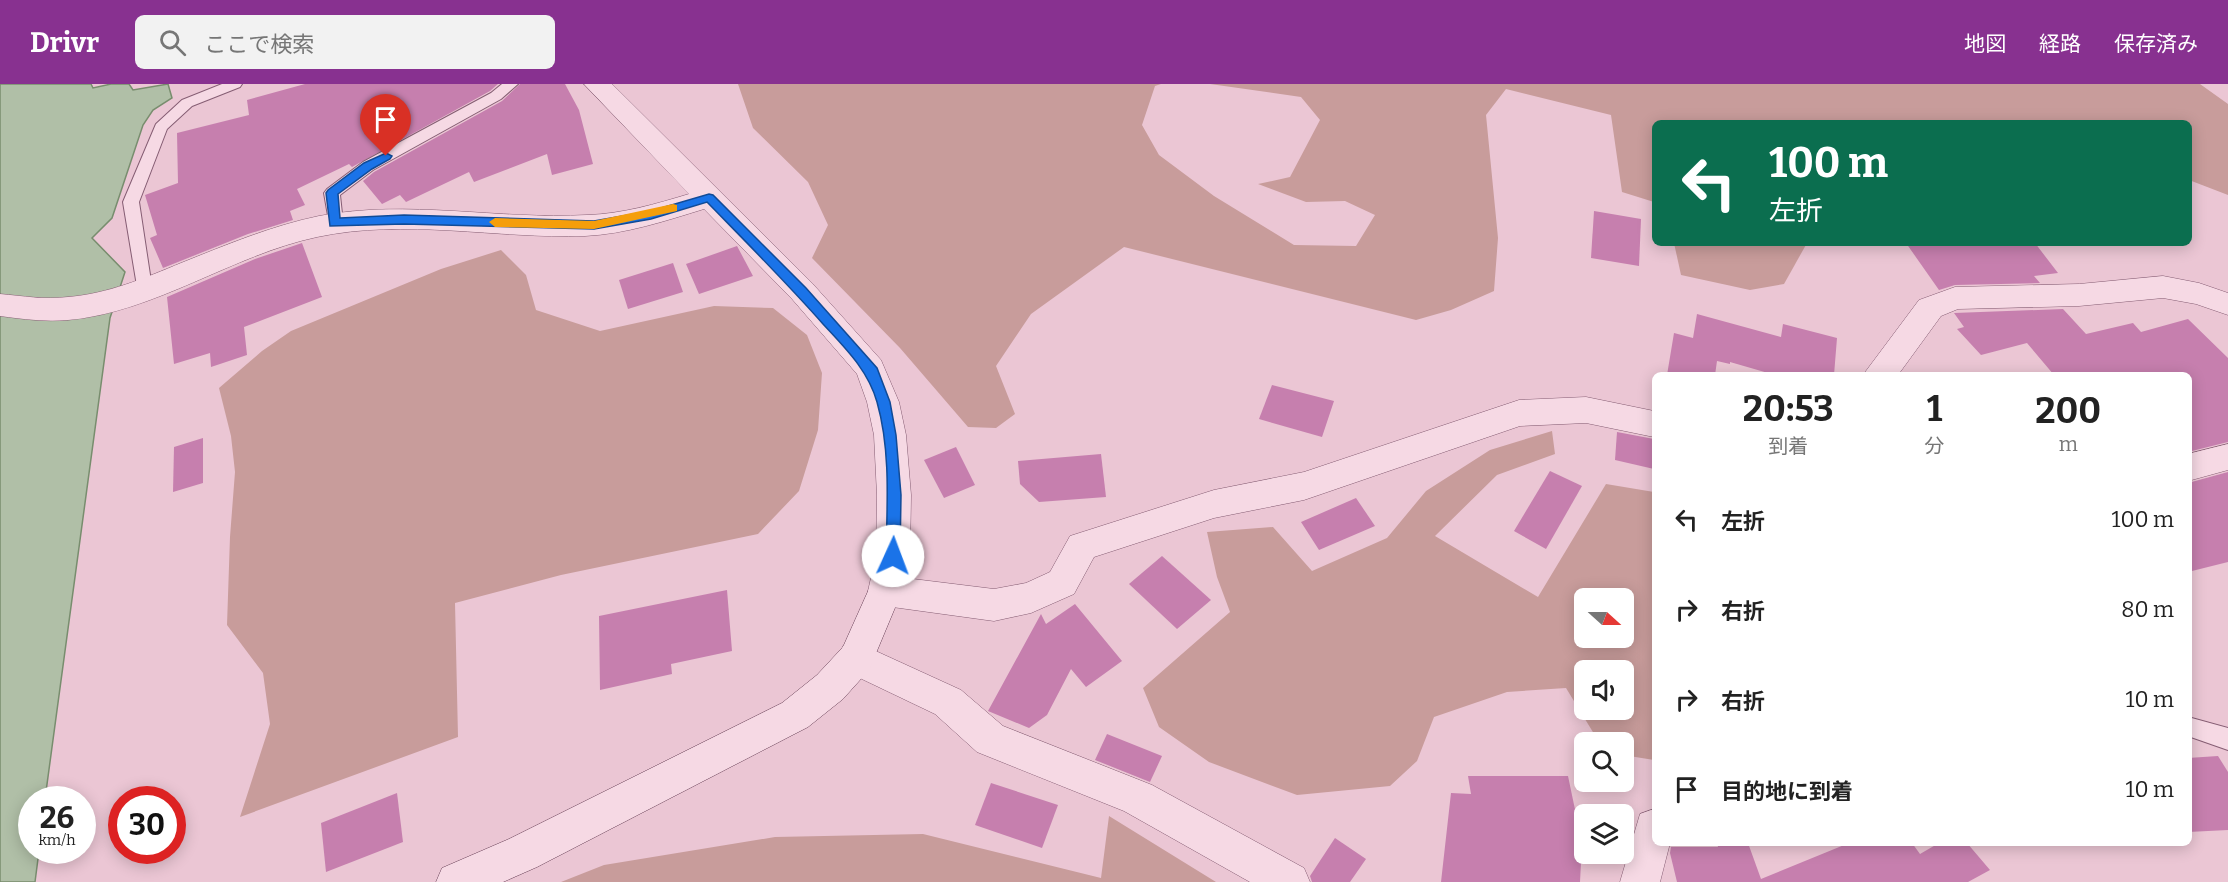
<!DOCTYPE html>
<html lang="ja">
<head>
<meta charset="utf-8">
<style>
	body { margin:0; font-family:Bitter,"Noto Sans JP",serif; background:#f2f2f2; color:#222; height:100vh; display:flex; flex-direction:column; font-size:22px; white-space:nowrap }
	* { box-sizing:border-box; margin:0 }
	p { font-size:20px; color:#767676 }
	.icon { flex:none; width:33px; height:33px; fill:none; stroke:currentColor; stroke-width:2; stroke-linecap:round; stroke-linejoin:round }
	.map { position:relative; flex:1; overflow:hidden }
	.side { position:absolute; left:1652px; top:288px; width:540px; height:474px; display:flex; flex-direction:column; background:#fff; border-radius:9px; box-shadow:0 3px 15px #0003 }
	.side>* { flex:none }
	.top-card { position:absolute; left:1652px; top:36px; width:540px; height:126px; border-radius:9px; box-shadow:0 3px 15px #0003; background:#0b6e4f; color:#fff; overflow:hidden }
	.needle { width:39px; rotate:111deg }
	.controls { position:absolute; left:1574px; top:504px; display:grid; gap:12px }
	.controls a { display:grid; place-items:center; width:60px; height:60px; border-radius:9px; background:#fff; box-shadow:0 3px 15px #0003; font-size:30px }
	.speed { position:absolute; left:18px; top:702px; display:flex; gap:12px; font-size:30px; font-weight:700; text-align:center }
	.speed>* { display:grid; place-content:center; width:78px; height:78px; border-radius:50%; background:#fff; box-shadow:0 3px 15px #0003; line-height:1 }
	.speed small { font-size:15px; font-weight:400 }
	.speed .limit { border:9px solid #d22; background:#fff; color:#111 }
	.pin { position:absolute; display:grid; place-items:center; width:51px; height:51px; color:#fff; margin:-62px -26px; border-radius:50% 50% 50% 0; rotate:-45deg; box-shadow:0 0 6px #0007 }
	.pin .icon { rotate:45deg }
	.me { position:absolute; width:66px; margin:-33px; rotate:2deg; stroke-linejoin:round; filter:drop-shadow(0 0 4px #0008) }
	.turn { display:flex; align-items:center; gap:21px; height:126px; padding:0 18px; font-size:27px }
	.turn .icon { width:78px; height:78px; stroke-width:2.5 }
	.turn b { display:block; font-size:42px; line-height:51px }
	.eta { display:flex; justify-content:space-evenly; align-items:center; height:102px; text-align:center }
	.eta b { font-size:36px; font-weight:700; line-height:42px }
	ul { padding:0; list-style:none }
	li { display:flex; align-items:center; gap:18px; height:90px; padding:0 18px }
	li div { flex:1 }
	li b { display:block; font-size:22px }
	li em { font-style:normal }
	header { display:flex; align-items:center; gap:36px; box-sizing:border-box; height:84px; padding:0 30px; background:#883190; color:#fff }
	header strong { font-size:28px }
	nav { display:flex; gap:33px; margin-inline-start:auto; font-size:21px }
	.search { width:420px; height:54px; background:#f2f2f2; display:flex; align-items:center; gap:15px; box-sizing:border-box; padding:0 21px; border-radius:9px; color:#767676; font-size:22px }
	.map>svg:first-child { display:block }
</style>
</head>
<body>
<header>
<strong>Drivr</strong>
<div class="search"><svg class="icon" aria-label="search" viewBox="0 0 24 24"><circle cx="10" cy="10" r="6"/><path d="M15 15l6 6"/></svg>ここで検索</div>
<nav><a>地図</a><a>経路</a><a>保存済み</a></nav>
</header>
<div class="map">
<svg width="2228" height="798" viewBox="0 0 2228 798">
	<rect width="100%" height="100%" fill="#ebc6d4"/>
	<g fill="#c89c9b" fill-rule="evenodd">
		<polygon points="738,0 1161,0 1155,2 1142,41 1159,71 1214,112 1294,161 1356,162 1375,131 1345,117 1306,118 1258,100 1290,93 1320,36 1301,13 1210,0 2200,0 2228,20 2228,111 2189,96 2188,39 1654,39 1654,118 1622,108 1611,31 1506,5 1486,31 1498,154 1494,207 1451,226 1416,236 1124,163 1031,230 996,282 1015,330 996,344 968,343 900,264 812,174 828,141 808,98 753,44"/>
		<polygon points="1674,159 1807,159 1784,200 1750,206 1681,191"/>
		<polygon points="501,166 526,191 536,226 600,247 714,222 773,224 807,251 822,289 818,346 799,407 758,450 561,491 455,519 458,653 240,733 270,640 263,589 227,541 230,453 235,388 231,352 219,304 262,267 291,247 441,185"/>
		<path d="M 1552,347 L 1555,370 L 1497,391 L 1435,452 L 1538,513 L 1606,400 L 1654,408 L 1654,676 L 1623,671 L 1623,658 L 1599,658 L 1566,604 L 1507,608 L 1434,633 L 1417,677 L 1390,702 L 1297,711 L 1209,678 L 1159,643 L 1143,604 L 1230,528 L 1217,493 L 1207,448 L 1273,443 L 1312,487 L 1387,454 L 1426,407 L 1490,366 ZM 1623,514 L 1623,554 L 1584,554 L 1584,514 ZM 1623,586 L 1623,626 L 1584,626 L 1584,586 Z"/>
		<polygon points="1109,732 1216,798 561,798 604,781 775,753 923,750 1101,794"/>
	</g>
	<polygon fill="#b0bfa7" stroke="#788d6e" stroke-width="1.5" points="0,0 91,0 93,4 111,0 129,0 133,6 168,0 172,14 153,26 143,41 112,134 92,154 125,188 110,234 45,715 32,716 32,766 39,767 35,798 0,798"/>
	<g fill="#c67fae">
		<polygon points="305,0 498,0 490,7 352,83 349,80 297,105 305,121 290,127 293,136 248,150 163,184 150,154 157,151 145,111 178,99 177,49 249,31 247,16"/>
		<polygon points="520,0 565,0 579,26 593,80 552,91 547,70 474,98 469,88 406,118 400,111 382,120 363,97 374,88 502,17"/>
		<polygon points="1594,127 1641,135 1639,182 1591,174"/>
		<polygon points="302,159 322,213 244,243 247,271 211,283 210,269 174,280 167,213 255,175"/>
		<polygon points="1906,159 2035,159 2058,189 2034,192 2040,199 1955,201 1939,206"/>
		<polygon points="737,162 753,192 699,210 686,180"/>
		<polygon points="673,179 683,208 628,225 619,196"/>
		<polygon points="2063,225 2086,250 2133,239 2141,248 2188,235 2228,274 2228,358 2188,368 2188,291 2054,291 2027,259 1981,271 1957,245 1964,243 1954,229"/>
		<polygon points="1697,230 1781,253 1783,240 1837,254 1834,291 1775,291 1730,278 1730,280 1717,277 1715,291 1667,291 1674,249 1693,254"/>
		<polygon points="1272,301 1334,317 1322,353 1259,335"/>
		<polygon points="1617,348 1654,355 1654,385 1615,376"/>
		<polygon points="203,354 203,399 173,408 174,363"/>
		<polygon points="956,363 975,401 944,414 924,376"/>
		<polygon points="1101,370 1106,413 1039,418 1020,400 1018,377"/>
		<polygon points="1550,387 1582,402 1546,465 1514,447"/>
		<polygon points="2228,388 2228,478 2188,488 2188,399"/>
		<polygon points="1356,414 1375,442 1319,466 1301,438"/>
		<polygon points="1162,472 1211,516 1177,545 1129,500"/>
		<polygon points="727,506 732,567 671,580 672,590 600,606 599,532"/>
		<polygon points="1075,520 1122,577 1086,603 1071,585 1047,631 1029,644 988,627 1041,530 1046,540"/>
		<polygon points="1107,650 1162,672 1150,698 1095,676"/>
		<polygon points="2218,672 2228,688 2228,746 2188,748 2188,674"/>
		<polygon points="1468,692 1568,692 1582,759 1580,798 1441,798 1451,709 1471,710"/>
		<polygon points="991,699 1058,721 1042,764 975,741"/>
		<polygon points="397,709 403,758 326,788 321,739"/>
		<polygon points="1335,754 1366,775 1350,798 1312,798 1310,792"/>
		<polygon points="1717,759 1748,759 1761,795 1849,759 1912,759 1920,770 1939,759 1967,759 1990,786 1968,798 1677,798 1670,769 1671,763 1718,763"/>
	</g>
	<g fill="none" stroke-linecap="round" stroke-linejoin="round">
		<defs>
			<g id="lane">
				<polygon points="222,0 242,0 240,3 192,22 167,45 139,118 152,204 150,208 138,208 123,118 156,40 182,16"/>
				<polygon points="502,0 518,0 501,15 373,86 340,111 343,139 340,143 330,143 324,109 327,105 363,78 491,9"/>
				<polygon points="2188,633 2228,644 2228,666 2188,652"/>
			</g>
			<g id="street">
				<path d="M 584,0 L 612,0 L 812,199 L 881,276 L 899,318 L 906,351 L 911,411 L 910,472 L 905,494 L 994,505 L 1026,499 L 1050,488 L 1070,452 L 1214,406 L 1304,388 L 1519,316 L 1586,313 L 1654,327 L 1654,353 L 1586,339 L 1520,342 L 1304,416 L 1214,434 L 1094,473 L 1074,510 L 1031,529 L 994,537 L 885,522 L 873,518 L 868,507 L 876,472 L 877,411 L 874,351 L 867,318 L 857,290 L 792,215 L 704,125 C 665,137 626,150 585,152 C 496,155 406,134 317,153 C 232,171 156,228 68,236 C 44,238 23,235 0,232 L 0,210 C 23,212 44,216 68,213 C 107,210 145,194 181,179 C 226,161 271,142 319,132 C 408,115 498,136 587,131 C 622,130 656,120 689,110 Z"/>
				<polygon points="2163,192 2199,199 2228,209 2228,231 2196,220 2163,214 2079,222 1958,225 1941,232 1898,291 1863,291 1919,216 1955,203 2079,200"/>
				<polygon points="2228,360 2228,386 2188,397 2188,370"/>
				<polygon points="856,558 961,606 1003,642 1152,701 1304,784 1310,798 1250,798 1124,727 977,668 935,630 843,586 838,574 843,562"/>
				<polygon points="1654,725 1654,759 1670,759 1660,798 1620,798 1640,730"/>
			</g>
			<polygon id="secondary" points="885,492 897,496 902,507 869,586 843,615 808,643 537,783 503,798 436,798 442,784 509,755 782,619 817,591 843,563 873,496"/>
		</defs>
		<use href="#lane" stroke="#855d73" stroke-width="2"/>
		<use href="#street" stroke="#855d73" stroke-width="1"/>
		<use href="#secondary" stroke="#674056" stroke-width="1"/>
		<use href="#lane" fill="#f6d9e4" fill-rule="evenodd"/>
		<use href="#street" fill="#f6d9e4" fill-rule="evenodd"/>
		<use href="#secondary" fill="#f6d9e4" fill-rule="evenodd"/>
	</g>
	<path fill="#1a73e8" stroke="#114b97" stroke-width="1.5" d="M 386,69 L 392,72 L 390,75 L 372,85 L 338,110 L 340,134 L 404,131 L 594,137 L 651,127 L 709,110 L 713,111 L 806,204 L 877,284 L 890,318 L 896,351 L 901,411 L 900,472 L 898,476 L 888,476 L 886,472 C 887,422 891,367 877,318 C 868,286 845,264 823,240 C 786,198 746,158 707,118 L 651,135 L 594,145 L 404,140 L 330,142 L 326,109 L 328,106 L 364,79 Z"/>
	<polygon fill="#f59e0b" points="673,120 677,121 677,127 594,145 495,143 489,138 495,134 594,137"/>
</svg>
<div class="controls">
<a><svg class="needle" viewBox="-14 -14 28 28"><path d="M0-13l5 13h-10z" fill="#e53935"/><path d="M0 13l5-13h-10z" fill="#767676"/></svg></a>
<a><svg class="icon" aria-label="sound" viewBox="0 0 24 24"><path d="M4 9h4l5-4v14l-5-4H4zM17 9q2 3 0 6"/></svg></a>
<a><svg class="icon" aria-label="search" viewBox="0 0 24 24"><circle cx="10" cy="10" r="6"/><path d="M15 15l6 6"/></svg></a>
<a><svg class="icon" aria-label="layers" viewBox="0 0 24 24"><path d="M12 4l9 5-9 5-9-5zM3 14l9 5 9-5"/></svg></a>
</div>
<div class="speed"><div>26<small>km/h</small></div><div class="limit">30</div></div>
<div class="pin" style="left:386px;top:72px;background:#d93025"><svg class="icon" aria-label="arrive" viewBox="0 0 24 24"><path d="M6 21V4h12l-3 4 3 4H6"/></svg></div>
<svg class="me" style="left:893px;top:472px" viewBox="-20 -20 40 40"><circle r="19" fill="#fff"/><path d="M0-13L10 11 0 6-10 11z" fill="#1a73e8"/></svg>
<div class="top-card">
<div class="turn"><svg class="icon" aria-label="left" viewBox="0 0 24 24"><path d="M17 20v-9H6M10 6l-5 5 5 5"/></svg><div><b>100 m</b>左折</div></div>
</div>
<section class="side">
<div class="eta">
<div><b>20:53</b><p>到着</p></div>
<div><b>1</b><p>分</p></div>
<div><b>200</b><p>m</p></div>
</div>
<ul>
<li><svg class="icon" aria-label="left" viewBox="0 0 24 24"><path d="M17 20v-9H6M10 6l-5 5 5 5"/></svg><div><b>左折</b></div><em>100 m</em></li>
<li><svg class="icon" aria-label="right" viewBox="0 0 24 24"><path d="M7 20v-9h11M14 6l5 5-5 5"/></svg><div><b>右折</b></div><em>80 m</em></li>
<li><svg class="icon" aria-label="right" viewBox="0 0 24 24"><path d="M7 20v-9h11M14 6l5 5-5 5"/></svg><div><b>右折</b></div><em>10 m</em></li>
<li><svg class="icon" aria-label="arrive" viewBox="0 0 24 24"><path d="M6 21V4h12l-3 4 3 4H6"/></svg><div><b>目的地に到着</b></div><em>10 m</em></li>
</ul>
</section>
</div>
</body>
</html>
